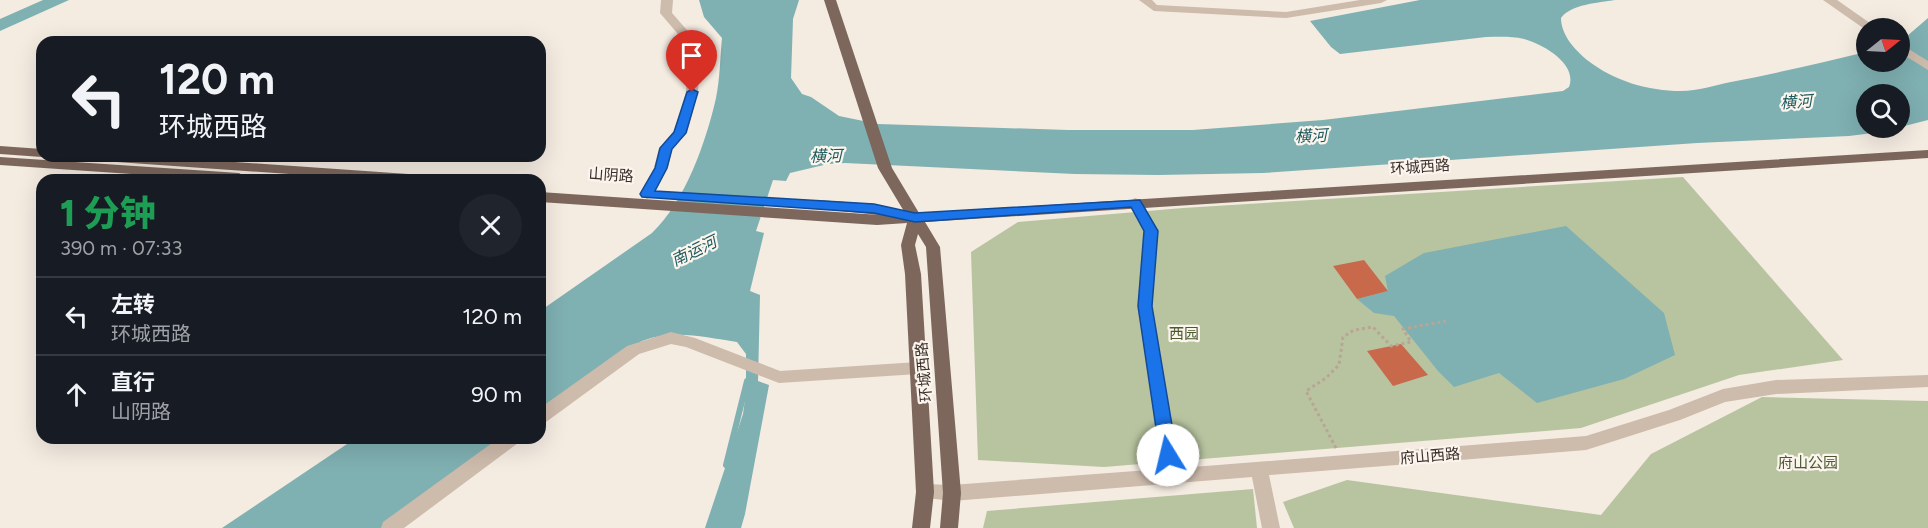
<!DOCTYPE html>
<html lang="zh">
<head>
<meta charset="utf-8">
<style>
	body { margin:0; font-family:Figtree,"Noto Sans SC",sans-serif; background:#20242c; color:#f1f3f6; height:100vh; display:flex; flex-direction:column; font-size:22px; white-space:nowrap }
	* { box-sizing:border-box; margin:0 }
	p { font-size:20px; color:#9ea1a6 }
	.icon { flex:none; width:33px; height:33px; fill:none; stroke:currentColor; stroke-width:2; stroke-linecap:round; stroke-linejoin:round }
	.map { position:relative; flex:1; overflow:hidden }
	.sheet { position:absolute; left:36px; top:174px; width:510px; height:270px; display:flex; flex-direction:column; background:#171b24; border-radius:18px; box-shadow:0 6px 24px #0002 }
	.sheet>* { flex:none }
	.hud { position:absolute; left:36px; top:36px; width:510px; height:126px; border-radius:18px; box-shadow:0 6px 24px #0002; background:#171b24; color:#f1f3f6; overflow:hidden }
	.needle { width:39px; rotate:72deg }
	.controls { position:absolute; left:1856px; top:18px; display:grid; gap:12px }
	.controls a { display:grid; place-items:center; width:54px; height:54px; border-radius:50%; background:#171b24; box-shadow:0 6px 24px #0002; font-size:30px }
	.pin { position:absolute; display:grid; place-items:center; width:51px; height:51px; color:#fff; margin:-62px -26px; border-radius:50% 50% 50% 0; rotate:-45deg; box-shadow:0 0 6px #0007 }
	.pin .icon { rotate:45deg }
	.me { position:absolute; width:66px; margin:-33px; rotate:351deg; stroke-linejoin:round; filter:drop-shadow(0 0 4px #0008) }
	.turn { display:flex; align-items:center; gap:21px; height:126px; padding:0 24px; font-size:27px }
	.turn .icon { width:78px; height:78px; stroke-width:2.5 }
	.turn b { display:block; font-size:42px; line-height:51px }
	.round { display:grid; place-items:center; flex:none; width:63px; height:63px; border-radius:32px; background:#20242c }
	.head { display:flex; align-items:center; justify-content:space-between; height:102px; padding:0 24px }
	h1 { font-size:36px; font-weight:800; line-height:45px; color:#1e9e55 }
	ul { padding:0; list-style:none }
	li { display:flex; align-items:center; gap:18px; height:78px; padding:0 24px; border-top:2px solid #363941 }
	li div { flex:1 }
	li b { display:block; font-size:22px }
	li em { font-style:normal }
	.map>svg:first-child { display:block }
</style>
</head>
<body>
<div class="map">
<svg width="1928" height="528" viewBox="0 0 1928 528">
	<rect width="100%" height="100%" fill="#f4ebe1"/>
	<g fill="#b8c4a0">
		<polygon points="1683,177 1843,360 1739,375 1581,428 1104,467 978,460 971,252 1018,222 1183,208"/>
		<polygon points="1762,397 1928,401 1928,528 1294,528 1283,502 1347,480 1601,515 1651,454"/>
		<polygon points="1253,489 1257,528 983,528 987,511"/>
	</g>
	<g fill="#7fb0b2" fill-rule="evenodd">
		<polygon points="43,0 69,0 0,31 0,19"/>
		<path d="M 699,0 L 799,0 L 793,19 L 791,78 L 802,94 L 811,97 L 839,116 L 878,124 L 1068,130 L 1193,130 L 1323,120 L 1563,91 L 1569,87 C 1578,64 1543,44 1524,39 C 1511,36 1499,37 1486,37 L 1340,54 L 1331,47 L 1310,21 L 1420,0 L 1615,0 C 1598,3 1571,4 1561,18 C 1561,35 1575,50 1587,60 C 1614,81 1648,91 1681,91 C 1698,91 1715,85 1731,82 C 1777,73 1821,63 1866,52 L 1866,62 L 1899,62 L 1899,43 L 1928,18 L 1928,120 L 1881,132 L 1849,136 L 1697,143 L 1263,173 L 1158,175 L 1075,174 L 845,163 L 828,164 L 790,173 L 786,181 L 773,180 L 756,231 L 764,233 L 750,291 L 760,295 L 758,381 L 769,385 L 745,514 L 741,528 L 705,528 L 743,414 L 746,391 L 746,354 L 737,342 C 704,337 674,329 642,341 L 540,412 L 540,311 L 652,233 C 685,202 706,142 716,98 C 720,79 720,58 722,38 L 704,17 ZM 1866,94 L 1899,94 L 1899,128 L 1866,128 Z"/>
		<polygon points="1566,226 1664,313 1675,355 1624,379 1537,403 1499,373 1454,387 1438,371 1394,316 1374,313 1357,299 1388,291 1385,276 1424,253"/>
		<polygon points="356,438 502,438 381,528 222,528"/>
	</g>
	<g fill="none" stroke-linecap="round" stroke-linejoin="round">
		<polyline stroke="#7fb0b2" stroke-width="6" points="726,465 747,381"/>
	</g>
	<g fill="#c8694b">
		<polygon points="1364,260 1388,291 1357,299 1333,266"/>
		<polygon points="1401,344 1428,375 1393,386 1367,351"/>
	</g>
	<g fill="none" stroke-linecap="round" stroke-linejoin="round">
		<polyline stroke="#b9a596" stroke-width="3" stroke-dasharray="3 3" stroke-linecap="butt" points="1336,448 1306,391 1326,378 1339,365 1343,337 1354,330 1373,327 1391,346 1411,342 1403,329 1446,321"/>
		<g fill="#cdbbac" fill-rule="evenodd">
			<polygon points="661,0 673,0 672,13 700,45 698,92 687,133 672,149 668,168 652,197 647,199 640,194 654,168 659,148 674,132 686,92 688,46 660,13"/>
			<polygon points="1139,0 1152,0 1157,5 1286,12 1360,0 1387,0 1381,3 1286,18 1154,11"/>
			<polygon points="1823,0 1837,0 1877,28 1866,30"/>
			<polygon points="1899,43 1928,61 1928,70 1899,52"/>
			<polygon points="1135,198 1140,200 1158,231 1153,306 1180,468 1586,436 1669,410 1723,389 1776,380 1928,375 1928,387 1776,394 1725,402 1680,420 1586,450 1269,475 1280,528 1262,528 1252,477 952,501 919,497 916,492 919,487 925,484 952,485 1162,469 1137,306 1144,231 1128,203"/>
			<polygon points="671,332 695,338 780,371 918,362 924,364 926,368 924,372 918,374 779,383 686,347 671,344 639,354 546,422 540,424 540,408 627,346"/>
			<polygon points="499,438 521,438 518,443 404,528 381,528 383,522"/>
		</g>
		<g fill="#7d675c" fill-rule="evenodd">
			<polygon points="824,0 836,0 892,168 919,213 1928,150 1928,158 925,222 940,247 961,493 958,528 940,528 943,493 926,247 918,234 915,245 921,274 934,492 930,528 912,528 916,492 905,274 901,245 907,223 877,225 540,202 540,192 880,215 812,208 810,205 812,202 817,200 874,204 905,213 878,168"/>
			<polygon points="0,146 42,149 42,156 46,156 42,157 0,154"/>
			<polygon points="81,156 149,156 437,176 444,180 374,180 88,160"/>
			<polygon points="0,157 239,173 246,177 244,180 219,180 0,165"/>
		</g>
	</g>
	<polygon fill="#1a73e8" stroke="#114b97" stroke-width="1.5" points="692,89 698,92 686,133 672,149 667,168 655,191 874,204 915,213 1140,200 1158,231 1152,306 1177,455 1174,459 1168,461 1163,459 1160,455 1138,306 1144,231 1131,207 915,222 874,213 642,197 640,194 655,168 660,148 674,132 687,92"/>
	<g text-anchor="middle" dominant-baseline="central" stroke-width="4.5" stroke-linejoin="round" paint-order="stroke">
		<g font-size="15" fill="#3b302b" stroke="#fbf5ee">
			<text transform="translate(1420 167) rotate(-4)">环城西路</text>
			<text transform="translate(611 175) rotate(4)">山阴路</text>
			<text transform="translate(924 372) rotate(-95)">环城西路</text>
			<text transform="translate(1430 456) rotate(-5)">府山西路</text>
		</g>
		<g font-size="15" fill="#4a5a2e" stroke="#fbf5ee">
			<text x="1184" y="334">西园</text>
			<text x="1808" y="463">府山公园</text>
		</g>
		<g font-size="16" font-style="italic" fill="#1f5a5e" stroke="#fbf5ee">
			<text transform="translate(1796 102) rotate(-4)">横河</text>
			<text transform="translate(1311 136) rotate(-3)">横河</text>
			<text transform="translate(826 156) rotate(-1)">横河</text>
			<text transform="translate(694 251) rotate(-26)">南运河</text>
		</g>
	</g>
</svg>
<div class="controls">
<a><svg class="needle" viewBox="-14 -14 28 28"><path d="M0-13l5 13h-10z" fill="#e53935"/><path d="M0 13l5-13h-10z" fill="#9ea1a6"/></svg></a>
<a><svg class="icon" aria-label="search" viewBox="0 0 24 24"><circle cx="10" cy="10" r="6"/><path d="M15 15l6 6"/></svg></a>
</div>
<div class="pin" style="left:692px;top:92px;background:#d93025"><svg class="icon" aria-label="arrive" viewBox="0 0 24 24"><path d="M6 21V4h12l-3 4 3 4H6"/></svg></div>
<svg class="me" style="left:1168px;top:455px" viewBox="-20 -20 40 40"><circle r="19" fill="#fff"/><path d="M0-13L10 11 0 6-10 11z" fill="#1a73e8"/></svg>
<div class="hud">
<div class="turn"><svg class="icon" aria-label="left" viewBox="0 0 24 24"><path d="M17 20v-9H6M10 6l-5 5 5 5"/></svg><div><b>120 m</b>环城西路</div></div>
</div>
<section class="sheet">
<div class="head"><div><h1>1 分钟</h1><p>390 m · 07:33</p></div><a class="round"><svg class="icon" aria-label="close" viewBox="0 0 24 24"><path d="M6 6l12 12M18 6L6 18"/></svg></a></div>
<ul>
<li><svg class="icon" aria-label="left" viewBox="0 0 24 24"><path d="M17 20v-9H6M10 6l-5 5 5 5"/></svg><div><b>左转</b><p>环城西路</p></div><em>120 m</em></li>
<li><svg class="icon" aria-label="ahead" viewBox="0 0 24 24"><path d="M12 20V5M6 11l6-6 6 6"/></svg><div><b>直行</b><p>山阴路</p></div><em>90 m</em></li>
</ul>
</section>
</div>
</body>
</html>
